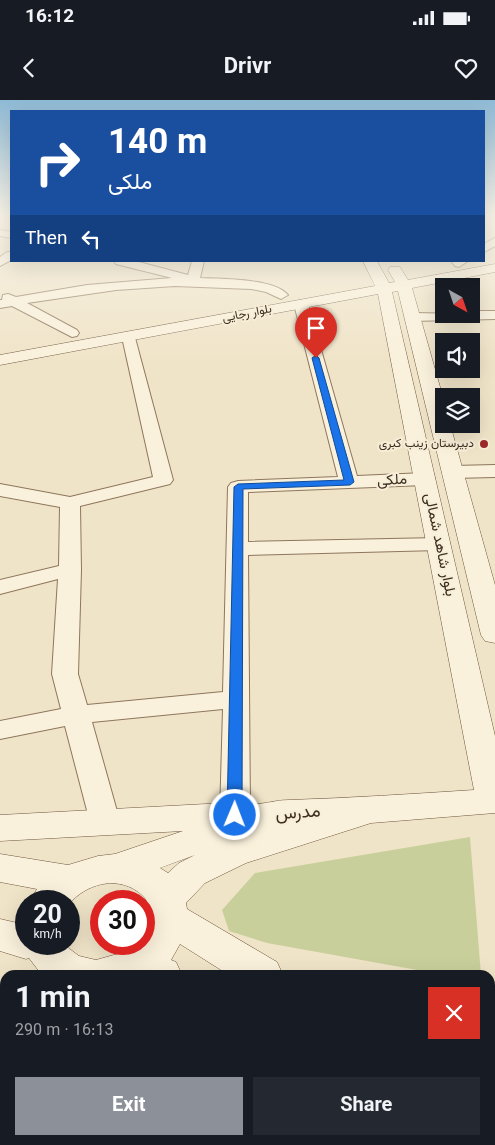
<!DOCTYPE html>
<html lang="en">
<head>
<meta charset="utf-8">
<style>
	body { margin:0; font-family:Georgia,Vazirmatn,serif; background:#242831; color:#f1f3f6; height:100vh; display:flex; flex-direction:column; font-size:19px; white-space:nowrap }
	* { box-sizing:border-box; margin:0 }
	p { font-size:16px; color:#9ea1a6 }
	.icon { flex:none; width:28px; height:28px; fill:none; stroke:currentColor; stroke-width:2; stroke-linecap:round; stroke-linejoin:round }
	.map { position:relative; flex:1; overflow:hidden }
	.drawer { position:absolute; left:0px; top:870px; width:495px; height:175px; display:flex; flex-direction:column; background:#171b24; border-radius:15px 15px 0 0; box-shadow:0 5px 20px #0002 }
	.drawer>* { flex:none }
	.top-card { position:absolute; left:10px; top:10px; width:475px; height:152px; border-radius:0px; box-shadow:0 5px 20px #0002; background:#1a4fa0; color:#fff; overflow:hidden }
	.needle { width:32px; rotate:140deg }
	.tools { position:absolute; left:435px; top:178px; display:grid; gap:10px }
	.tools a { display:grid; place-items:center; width:45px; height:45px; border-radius:0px; background:#171b24; box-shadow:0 5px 20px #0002; font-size:25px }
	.speed { position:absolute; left:15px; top:790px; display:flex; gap:10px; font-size:25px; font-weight:700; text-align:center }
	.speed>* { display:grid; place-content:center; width:65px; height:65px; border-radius:50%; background:#171b24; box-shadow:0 5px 20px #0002; line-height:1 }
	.speed small { font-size:12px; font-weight:400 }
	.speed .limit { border:8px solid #d22; background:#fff; color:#111 }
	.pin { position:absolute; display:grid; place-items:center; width:42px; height:42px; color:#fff; margin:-51px -21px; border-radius:50% 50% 50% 0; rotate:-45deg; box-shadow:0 0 5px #0007 }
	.pin .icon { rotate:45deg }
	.me { position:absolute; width:55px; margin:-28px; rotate:1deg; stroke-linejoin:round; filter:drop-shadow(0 0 4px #0008) }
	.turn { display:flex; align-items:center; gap:18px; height:105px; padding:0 15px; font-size:22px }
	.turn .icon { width:65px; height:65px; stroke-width:2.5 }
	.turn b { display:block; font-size:35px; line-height:42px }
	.then { display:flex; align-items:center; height:48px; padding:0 15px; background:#0003; gap:10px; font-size:19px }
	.round { display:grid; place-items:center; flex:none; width:52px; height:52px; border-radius:0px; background:#242831 }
	.summary { display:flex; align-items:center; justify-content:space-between; height:85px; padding:0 15px }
	h1 { font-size:30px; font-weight:700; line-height:38px }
	.cta { display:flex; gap:10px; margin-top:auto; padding:10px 15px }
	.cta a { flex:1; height:58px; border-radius:0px; background:#8c9099; color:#fff; font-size:20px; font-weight:700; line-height:58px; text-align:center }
	.cta a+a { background:#242831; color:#f1f3f6 }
	.status { display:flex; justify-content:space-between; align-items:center; height:35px; padding:0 25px; background:#171b24; direction:ltr }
	.status svg { height:14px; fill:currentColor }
	header { display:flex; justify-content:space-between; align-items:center; height:65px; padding:0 15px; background:#171b24; font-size:22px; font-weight:700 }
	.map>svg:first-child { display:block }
</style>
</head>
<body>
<div class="status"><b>16:12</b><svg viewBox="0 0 49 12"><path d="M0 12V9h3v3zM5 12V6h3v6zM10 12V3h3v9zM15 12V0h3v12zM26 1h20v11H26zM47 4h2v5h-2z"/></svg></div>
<header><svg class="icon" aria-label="back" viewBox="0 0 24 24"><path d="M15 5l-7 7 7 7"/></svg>Drivr<svg class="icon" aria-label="heart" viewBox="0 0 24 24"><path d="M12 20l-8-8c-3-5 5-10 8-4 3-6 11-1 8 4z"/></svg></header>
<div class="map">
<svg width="495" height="1045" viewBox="0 0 495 1045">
	<rect width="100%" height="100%" fill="#f0e4c8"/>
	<polygon fill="#c9cf9b" points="470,737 481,875 445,875 267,843 229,831 222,810 255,773"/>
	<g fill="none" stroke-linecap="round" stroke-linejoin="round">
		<defs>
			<polygon id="lane" points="120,1040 140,1040 141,1045 121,1045"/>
			<g id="street">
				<polygon points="0,130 11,132 11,138 0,136"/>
				<polygon points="495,138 495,146 484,152 484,144"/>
				<polygon points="7,152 11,152 11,160 0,166 0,157"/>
				<path d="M 114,161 L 135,161 L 188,175 L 192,161 L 204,161 L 200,178 C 220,179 274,178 288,195 L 281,199 L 266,192 L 251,189 L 175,186 L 116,190 L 27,203 L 77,230 L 79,233 L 77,236 L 72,237 L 12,206 L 0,208 L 0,200 L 2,200 L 3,195 L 8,194 L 16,197 L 87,185 L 172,178 L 116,164 Z"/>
				<polygon points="451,161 468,161 459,167 455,166"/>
				<polygon points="301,200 308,204 357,376 425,373 432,375 435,379 432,383 425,385 248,392 248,442 439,438 446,440 450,444 446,448 439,450 248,455 250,715 246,723 235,726 224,723 220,715 223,609 92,622 120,722 116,730 105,733 94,730 90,722 65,626 0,639 0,621 61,609 52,574 58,479 0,494 0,480 59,466 60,407 0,396 0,384 70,397 153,377 122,237 124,234 134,234 173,380 170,384 80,406 81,470 78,574 87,605 223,592 228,387 231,383 238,381 338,377 294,204"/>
				<polygon points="471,211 495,211 495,219 412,221 405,217 412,213 471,214"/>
				<polygon points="495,365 495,377 453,378 446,376 444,372 446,368 453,366"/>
			</g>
			<g id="secondary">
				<path d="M 363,161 L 377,161 L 389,183 L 395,182 L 388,170 L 390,167 L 400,167 L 408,180 L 495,164 L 495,172 L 412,188 L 444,301 L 444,324 L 450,324 L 495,485 L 495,543 L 485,541 L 481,535 L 398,191 L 392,192 L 495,636 L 495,713 L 371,723 L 246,763 L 205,783 L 186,803 L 187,809 L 277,862 L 283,875 L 229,875 L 180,844 L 171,860 L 176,862 L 182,875 L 42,875 L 29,858 L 26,859 L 0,851 L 0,819 L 26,825 L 26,844 L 63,844 L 79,856 L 96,860 L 121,853 L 136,844 L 144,844 C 144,830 152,817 147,802 C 146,798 141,794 137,791 C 115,776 86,784 69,804 L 69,801 L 30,801 L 37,789 L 0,782 L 0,754 L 68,765 L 98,756 L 115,754 L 183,731 L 0,741 L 0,715 L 244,702 C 261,707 271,700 289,700 C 351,698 412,694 474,690 L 378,194 L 0,265 L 0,255 L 375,186 ZM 195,755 L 179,763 L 168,773 L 160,768 Z"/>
				<polygon points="490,910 495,911 495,951 490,950"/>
			</g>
		</defs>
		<use href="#lane" stroke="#8d765c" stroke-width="2"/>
		<use href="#street" stroke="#8d765c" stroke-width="2"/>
		<use href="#secondary" stroke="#6f573f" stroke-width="1"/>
		<use href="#lane" fill="#faf1dc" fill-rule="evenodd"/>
		<use href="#street" fill="#faf1dc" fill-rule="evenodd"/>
		<use href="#secondary" fill="#faf1dc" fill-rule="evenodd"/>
	</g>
	<linearGradient id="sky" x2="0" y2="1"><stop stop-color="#8fbad6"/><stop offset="0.44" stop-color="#f8f3e6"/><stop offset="1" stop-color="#f8f3e6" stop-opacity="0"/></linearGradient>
	<rect width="495" height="261" fill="url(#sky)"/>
	<polygon fill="#1a73e8" stroke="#114b97" points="316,255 319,258 354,382 350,385 243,389 242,715 240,719 235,720 230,719 227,715 234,387 238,384 344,380 312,258"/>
	<circle fill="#9e2a2b" stroke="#f7eed8" stroke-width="2" cx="484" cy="344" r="5"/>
	<g text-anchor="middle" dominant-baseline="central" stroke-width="4" stroke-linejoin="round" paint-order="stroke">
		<g font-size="12" fill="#3d2e20" stroke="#f7eed8">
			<text transform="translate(247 214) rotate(-11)">بلوار رجایی</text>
		</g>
		<g font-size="12" fill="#3d2e20" stroke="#f7eed8" text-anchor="end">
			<text x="474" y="344">دبیرستان زینب کبری</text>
		</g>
		<g font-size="15" fill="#3d2e20" stroke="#f7eed8">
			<text transform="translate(392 381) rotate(-3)">ملکی</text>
			<text transform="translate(439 445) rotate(78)">بلوار شاهد شمالی</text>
		</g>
		<g font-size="18" fill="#3d2e20" stroke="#f7eed8">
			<text transform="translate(298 714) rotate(-4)">مدرس</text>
		</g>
	</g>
</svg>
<div class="tools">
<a><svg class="needle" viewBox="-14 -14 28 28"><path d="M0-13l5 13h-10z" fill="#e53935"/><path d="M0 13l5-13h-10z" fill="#9ea1a6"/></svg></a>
<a><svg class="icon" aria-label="sound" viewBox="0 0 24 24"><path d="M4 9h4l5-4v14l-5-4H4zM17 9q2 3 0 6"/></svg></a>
<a><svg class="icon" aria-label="layers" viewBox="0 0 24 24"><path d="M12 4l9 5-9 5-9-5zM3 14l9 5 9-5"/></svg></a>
</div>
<div class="speed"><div>20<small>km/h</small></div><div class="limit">30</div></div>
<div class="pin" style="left:316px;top:258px;background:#d93025"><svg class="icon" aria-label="arrive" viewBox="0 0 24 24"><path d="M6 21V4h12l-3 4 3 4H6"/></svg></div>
<svg class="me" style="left:235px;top:715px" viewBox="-20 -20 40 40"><circle r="17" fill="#1a73e8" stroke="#fff" stroke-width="3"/><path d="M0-11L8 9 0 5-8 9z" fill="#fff"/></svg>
<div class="top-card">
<div class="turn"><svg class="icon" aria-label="right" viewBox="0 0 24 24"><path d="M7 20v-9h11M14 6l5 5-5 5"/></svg><div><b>140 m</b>ملکی</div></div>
<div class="then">Then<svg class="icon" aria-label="left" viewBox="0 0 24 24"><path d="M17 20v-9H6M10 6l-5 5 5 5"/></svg></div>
</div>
<section class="drawer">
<div class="summary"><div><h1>1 min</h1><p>290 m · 16:13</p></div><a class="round" style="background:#d93025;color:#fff"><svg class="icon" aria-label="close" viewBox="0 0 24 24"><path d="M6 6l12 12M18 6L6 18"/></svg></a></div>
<div class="cta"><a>Exit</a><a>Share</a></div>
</section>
</div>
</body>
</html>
